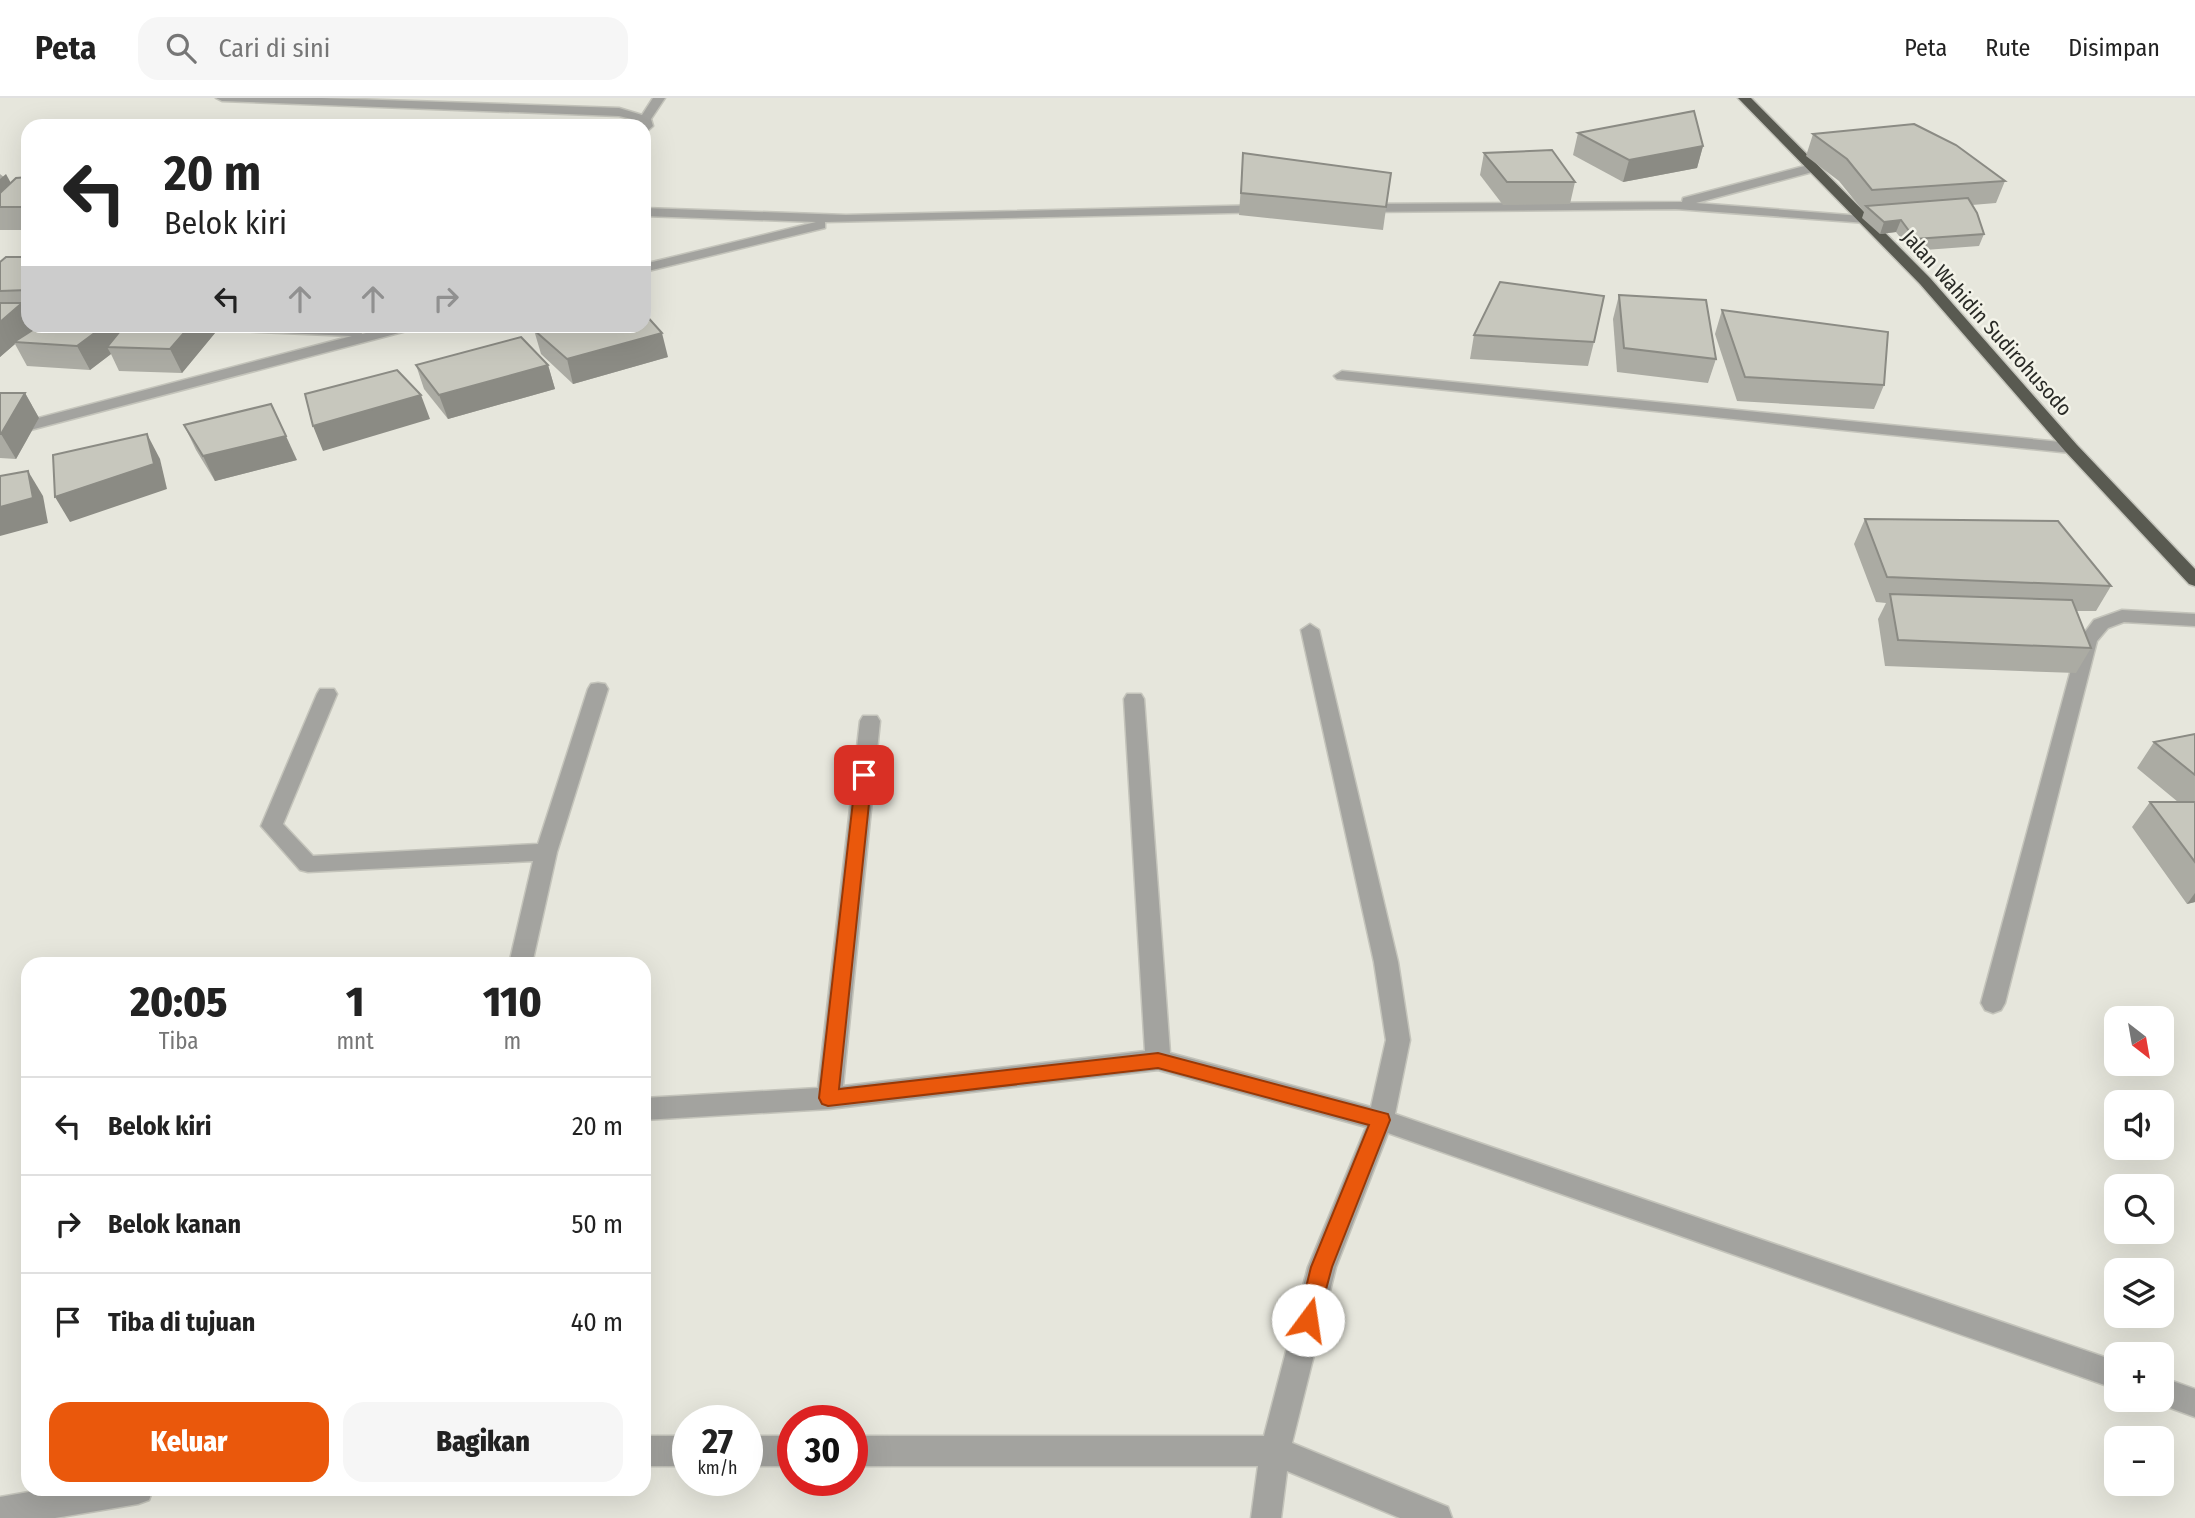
<!DOCTYPE html>
<html lang="id">
<head>
<meta charset="utf-8">
<style>
	body { margin:0; font-family:"Fira Sans Condensed",sans-serif; background:#f6f6f6; color:#222; height:100vh; display:flex; flex-direction:column; font-size:26px; white-space:nowrap }
	* { box-sizing:border-box; margin:0 }
	p { font-size:23px; color:#767676 }
	.icon { flex:none; width:38px; height:38px; fill:none; stroke:currentColor; stroke-width:2; stroke-linecap:round; stroke-linejoin:round }
	.map { position:relative; flex:1; overflow:hidden }
	.panel { position:absolute; left:21px; top:859px; width:630px; height:539px; display:flex; flex-direction:column; background:#fff; border-radius:21px; box-shadow:0 7px 28px #0002 }
	.panel>* { flex:none }
	.hud { position:absolute; left:21px; top:21px; width:630px; height:214px; border-radius:21px; box-shadow:0 7px 28px #0002; background:#fff; color:#222; overflow:hidden }
	.needle { width:46px; rotate:149deg }
	.controls { position:absolute; left:2104px; top:908px; display:grid; gap:14px }
	.controls a { display:grid; place-items:center; width:70px; height:70px; border-radius:14px; background:#fff; box-shadow:0 7px 28px #0002; font-size:35px }
	.speed { position:absolute; left:672px; top:1307px; display:flex; gap:14px; font-size:35px; font-weight:700; text-align:center }
	.speed>* { display:grid; place-content:center; width:91px; height:91px; border-radius:50%; background:#fff; box-shadow:0 7px 28px #0002; line-height:1 }
	.speed small { font-size:18px; font-weight:400 }
	.speed .limit { border:10px solid #d22; background:#fff; color:#111 }
	.pin { position:absolute; display:grid; place-items:center; width:60px; height:60px; color:#fff; margin:-30px; border-radius:14px; box-shadow:0 4px 10px #0006 }
	.me { position:absolute; width:77px; margin:-38px; rotate:14deg; stroke-linejoin:round; filter:drop-shadow(0 0 5px #0008) }
	.turn { display:flex; align-items:center; gap:24px; height:147px; padding:0 28px; font-size:32px }
	.turn .icon { width:91px; height:91px; stroke-width:2.5 }
	.turn b { display:block; font-size:49px; line-height:60px }
	.lanes { display:flex; align-items:center; height:66px; padding:0 28px; background:#0003; justify-content:center; gap:35px; direction:ltr }
	.lanes .off { opacity:.35 }
	.eta { display:flex; justify-content:space-evenly; align-items:center; height:119px; text-align:center }
	.eta b { font-size:42px; font-weight:800; line-height:49px }
	.action { display:flex; gap:14px; margin-top:auto; padding:14px 28px }
	.action a { flex:1; height:80px; border-radius:21px; background:#ea580c; color:#fff; font-size:28px; font-weight:800; line-height:80px; text-align:center }
	.action a+a { background:#f6f6f6; color:#222 }
	ul { padding:0; list-style:none }
	li { display:flex; align-items:center; gap:21px; height:98px; padding:0 28px; border-top:2px solid #e0e0e0 }
	li div { flex:1 }
	li b { display:block; font-size:26px }
	li em { font-style:normal }
	header { display:flex; align-items:center; gap:42px; box-sizing:border-box; height:98px; padding:0 35px; background:#fff; border-bottom:2px solid #e0e0e0 }
	header strong { font-size:33px }
	nav { display:flex; gap:38px; margin-inline-start:auto; font-size:24px }
	.search { width:490px; height:63px; background:#f6f6f6; display:flex; align-items:center; gap:18px; box-sizing:border-box; padding:0 24px; border-radius:21px; color:#767676; font-size:26px }
	.map>svg:first-child { display:block }
</style>
</head>
<body>
<header>
<strong>Peta</strong>
<div class="search"><svg class="icon" aria-label="search" viewBox="0 0 24 24"><circle cx="10" cy="10" r="6"/><path d="M15 15l6 6"/></svg>Cari di sini</div>
<nav><a>Peta</a><a>Rute</a><a>Disimpan</a></nav>
</header>
<div class="map">
<svg width="2195" height="1420" viewBox="0 0 2195 1420">
	<rect width="100%" height="100%" fill="#e6e6dc"/>
	<g fill="none" stroke-linecap="round" stroke-linejoin="round">
		<defs>
			<g id="minor">
				<polygon points="216,0 321,0 619,10 642,17 653,0 665,0 651,21 653,28 644,36 644,28 641,28 640,23 619,18 222,3"/>
				<polygon points="1812,66 1816,67 1816,73 1696,105 1862,118 1869,122 1867,125 1676,111 1360,114 1353,110 1360,106 1682,104 1683,100"/>
				<polygon points="1268,107 1275,111 1273,114 825,124 825,130 644,174 644,166 816,124 644,118 644,110 846,117"/>
				<polygon points="207,228 356,230 361,231 362,236 394,228 416,228 414,231 0,340 0,330 352,238 214,232"/>
				<polygon points="1342,273 2071,345 2079,350 2071,355 1337,281 1334,278"/>
				<polygon points="2122,512 2195,516 2195,528 2124,524 2108,530 2097,543 2005,905 2001,912 1993,915 1985,912 1981,905 2079,542 2094,522"/>
				<polygon points="1310,526 1319,532 1398,864 1410,942 1395,1016 2116,1263 2116,1291 1388,1035 1336,1169 1292,1345 1448,1409 1452,1420 1400,1420 1287,1373 1281,1420 1251,1420 1258,1368 852,1368 852,1338 1264,1338 1308,1169 1366,1029 1158,972 829,1011 644,1022 644,1000 818,990 860,623 863,618 877,618 880,623 843,988 1145,953 1124,601 1127,596 1141,596 1144,601 1170,955 1371,1009 1386,942 1374,864 1301,532"/>
				<polygon points="598,585 605,586 608,591 557,754 532,866 509,866 533,763 308,774 300,772 261,728 317,596 320,591 334,591 337,596 283,726 313,758 538,746 588,591 591,586"/>
				<polygon points="2161,1279 2195,1291 2195,1319 2151,1303 2161,1302"/>
				<rect x="644" y="1338" width="44" height="30"/>
				<rect x="747" y="1338" width="46" height="30"/>
				<polygon points="46,1391 153,1391 149,1402 138,1406 55,1420 0,1420 0,1399"/>
			</g>
			<polygon id="highway" points="1738,0 1751,0 1930,180 2077,347 2195,471 2195,488 2189,486 2065,353 1920,186"/>
		</defs>
		<use href="#minor" stroke="#c4c4bb" stroke-width="3"/>
		<use href="#highway" stroke="#c4c4bb" stroke-width="3"/>
		<use href="#minor" fill="#a3a39f" fill-rule="evenodd"/>
		<use href="#highway" fill="#595a51" fill-rule="evenodd"/>
	</g>
	<g fill="#ababa3">
		<polygon points="1578,35 1703,48 1697,70 1623,84 1573,57"/>
		<polygon points="1813,36 2005,83 1996,105 1972,107 1984,136 1979,148 1911,153 1896,134 1880,136 1862,120 1864,114 1839,83 1806,58"/>
		<polygon points="1243,55 1391,75 1383,132 1239,117"/>
		<polygon points="1484,55 1575,84 1570,106 1503,107 1480,77"/>
		<polygon points="0,76 11,85 28,79 28,132 0,132"/>
		<polygon points="28,159 28,228 35,229 28,235 39,228 211,228 215,235 182,275 119,273 111,256 90,272 27,268 15,246 0,259 0,164"/>
		<polygon points="1619,197 1716,261 1708,285 1617,274 1613,221"/>
		<polygon points="1722,212 1884,287 1874,311 1737,303 1715,236"/>
		<polygon points="534,232 668,259 573,286 541,256"/>
		<polygon points="1474,237 1594,244 1588,268 1470,261"/>
		<polygon points="416,267 548,267 555,291 448,321 424,291"/>
		<polygon points="0,295 25,295 39,320 16,361 0,360"/>
		<polygon points="184,327 297,362 215,383 196,352"/>
		<polygon points="1865,421 2111,488 2096,513 2076,513 2091,550 2076,575 1885,568 1878,521 1886,505 1876,504 1854,446"/>
		<polygon points="2195,636 2195,804 2187,806 2132,729 2150,704 2178,704 2137,670 2154,644"/>
	</g>
	<g fill="#8b8b84">
		<polygon points="1703,48 1697,70 1623,84 1629,62"/>
		<polygon points="6,76 18,98 0,109 0,81"/>
		<polygon points="1901,122 1896,134 1880,136 1884,124"/>
		<polygon points="22,205 28,216 28,228 34,228 35,229 17,244 14,244 15,246 0,259 0,224"/>
		<polygon points="104,228 126,228 107,249 111,256 90,272 77,248"/>
		<polygon points="190,228 211,228 215,235 182,275 170,251"/>
		<polygon points="662,235 668,259 573,286 567,261"/>
		<polygon points="548,267 555,291 448,321 439,297"/>
		<polygon points="25,295 39,320 16,361 1,336"/>
		<polygon points="421,297 430,321 323,353 313,328"/>
		<polygon points="147,336 160,361 167,391 70,424 55,399"/>
		<polygon points="286,338 297,362 215,383 203,358"/>
		<polygon points="28,373 43,398 48,425 0,438 0,409"/>
		<polygon points="2195,795 2195,804 2187,806"/>
	</g>
	<g fill="#c7c7bd" stroke="#8b8b84" stroke-width="2">
		<polygon points="1694,13 1703,48 1629,62 1578,35"/>
		<polygon points="1914,26 1956,47 2005,83 1872,92 1847,61 1813,36"/>
		<polygon points="1552,52 1575,84 1507,84 1484,55"/>
		<polygon points="1243,55 1391,75 1386,109 1241,95"/>
		<polygon points="28,79 28,109 0,109 0,95 16,80"/>
		<polygon points="1968,100 1977,115 1984,136 1915,141 1901,122 1884,124 1866,108"/>
		<polygon points="6,159 28,159 28,192 0,193 0,164"/>
		<polygon points="1500,184 1604,198 1594,244 1474,237"/>
		<polygon points="1619,197 1706,202 1716,261 1624,250"/>
		<polygon points="0,205 22,205 0,224"/>
		<polygon points="1722,212 1888,234 1884,287 1745,279"/>
		<polygon points="644,215 662,235 567,261 534,232 553,228 644,228"/>
		<polygon points="39,228 104,228 77,248 14,244"/>
		<polygon points="124,228 190,228 170,251 107,249"/>
		<polygon points="521,239 548,267 439,297 416,267"/>
		<polygon points="397,272 421,297 313,328 305,296"/>
		<polygon points="0,295 25,295 1,336 0,336"/>
		<polygon points="271,306 286,338 203,358 184,327"/>
		<polygon points="147,336 154,366 55,399 53,357"/>
		<polygon points="28,373 33,400 0,409 0,378"/>
		<polygon points="1865,421 2058,423 2111,488 1887,479"/>
		<polygon points="1890,496 2072,502 2091,550 1898,542"/>
		<polygon points="2195,636 2195,677 2154,644"/>
		<polygon points="2150,704 2195,704 2195,764"/>
	</g>
	<polygon fill="#ea580c" stroke="#983908" stroke-width="2" points="864,671 872,677 839,991 1158,955 1388,1016 1390,1022 1332,1169 1316,1229 1308,1232 1301,1229 1298,1222 1311,1169 1369,1027 1158,970 828,1008 822,1006 819,1000 856,677"/>
	<g text-anchor="middle" dominant-baseline="central" stroke-width="5" stroke-linejoin="round" paint-order="stroke">
		<g font-size="21" fill="#292a26" stroke="#f3f3e9">
			<text transform="translate(1987 225) rotate(48)">Jalan Wahidin Sudirohusodo</text>
		</g>
	</g>
</svg>
<div class="controls">
<a><svg class="needle" viewBox="-14 -14 28 28"><path d="M0-13l5 13h-10z" fill="#e53935"/><path d="M0 13l5-13h-10z" fill="#767676"/></svg></a>
<a><svg class="icon" aria-label="sound" viewBox="0 0 24 24"><path d="M4 9h4l5-4v14l-5-4H4zM17 9q2 3 0 6"/></svg></a>
<a><svg class="icon" aria-label="search" viewBox="0 0 24 24"><circle cx="10" cy="10" r="6"/><path d="M15 15l6 6"/></svg></a>
<a><svg class="icon" aria-label="layers" viewBox="0 0 24 24"><path d="M12 4l9 5-9 5-9-5zM3 14l9 5 9-5"/></svg></a>
<a>+</a>
<a>−</a>
</div>
<div class="speed"><div>27<small>km/h</small></div><div class="limit">30</div></div>
<div class="pin" style="left:864px;top:677px;background:#d93025"><svg class="icon" aria-label="arrive" viewBox="0 0 24 24"><path d="M6 21V4h12l-3 4 3 4H6"/></svg></div>
<svg class="me" style="left:1308px;top:1222px" viewBox="-20 -20 40 40"><circle r="19" fill="#fff"/><path d="M0-13L10 11 0 6-10 11z" fill="#ea580c"/></svg>
<div class="hud">
<div class="turn"><svg class="icon" aria-label="left" viewBox="0 0 24 24"><path d="M17 20v-9H6M10 6l-5 5 5 5"/></svg><div><b>20 m</b>Belok kiri</div></div>
<div class="lanes"><svg class="icon" aria-label="left" viewBox="0 0 24 24"><path d="M17 20v-9H6M10 6l-5 5 5 5"/></svg><svg class="icon off" aria-label="ahead" viewBox="0 0 24 24"><path d="M12 20V5M6 11l6-6 6 6"/></svg><svg class="icon off" aria-label="ahead" viewBox="0 0 24 24"><path d="M12 20V5M6 11l6-6 6 6"/></svg><svg class="icon off" aria-label="right" viewBox="0 0 24 24"><path d="M7 20v-9h11M14 6l5 5-5 5"/></svg></div>
</div>
<section class="panel">
<div class="eta">
<div><b>20:05</b><p>Tiba</p></div>
<div><b>1</b><p>mnt</p></div>
<div><b>110</b><p>m</p></div>
</div>
<ul>
<li><svg class="icon" aria-label="left" viewBox="0 0 24 24"><path d="M17 20v-9H6M10 6l-5 5 5 5"/></svg><div><b>Belok kiri</b></div><em>20 m</em></li>
<li><svg class="icon" aria-label="right" viewBox="0 0 24 24"><path d="M7 20v-9h11M14 6l5 5-5 5"/></svg><div><b>Belok kanan</b></div><em>50 m</em></li>
<li><svg class="icon" aria-label="arrive" viewBox="0 0 24 24"><path d="M6 21V4h12l-3 4 3 4H6"/></svg><div><b>Tiba di tujuan</b></div><em>40 m</em></li>
</ul>
<div class="action"><a>Keluar</a><a>Bagikan</a></div>
</section>
</div>
</body>
</html>
